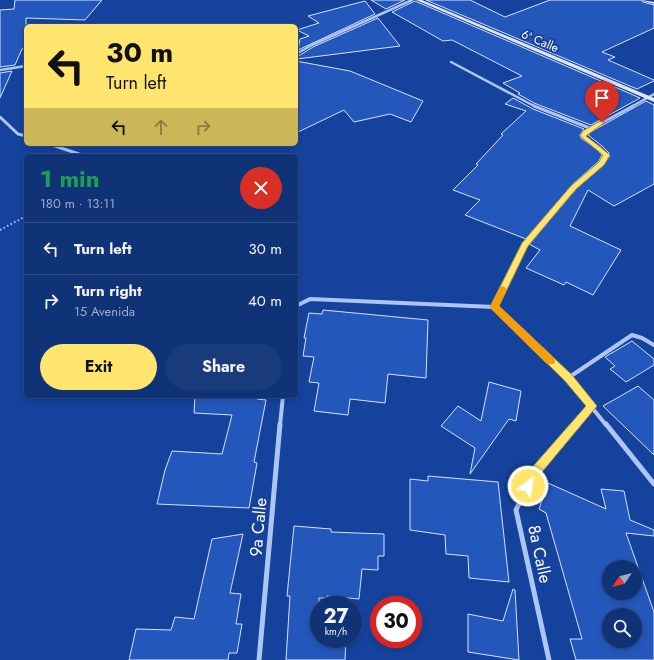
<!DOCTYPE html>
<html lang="en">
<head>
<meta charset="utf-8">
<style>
	body { margin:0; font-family:Jost,sans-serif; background:#193a7b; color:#f1f3f6; height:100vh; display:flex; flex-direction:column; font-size:15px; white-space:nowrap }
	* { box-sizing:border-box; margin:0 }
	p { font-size:13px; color:#9caac5 }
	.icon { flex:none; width:22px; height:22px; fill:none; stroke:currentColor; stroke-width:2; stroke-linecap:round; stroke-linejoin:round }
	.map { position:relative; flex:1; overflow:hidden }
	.sheet { position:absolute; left:24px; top:154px; width:274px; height:244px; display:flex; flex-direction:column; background:#103276; border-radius:6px; box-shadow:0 2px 6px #0003,0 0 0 1px #304d88 }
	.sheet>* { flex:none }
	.hud { position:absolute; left:24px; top:24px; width:274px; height:122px; border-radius:6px; box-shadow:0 2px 6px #0003,0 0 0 1px #304d88; background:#ffe56e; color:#111; overflow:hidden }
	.needle { width:26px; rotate:235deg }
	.fabs { position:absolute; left:602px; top:560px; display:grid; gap:8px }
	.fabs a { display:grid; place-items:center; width:40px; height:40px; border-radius:50%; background:#103276; box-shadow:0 2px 6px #0003,0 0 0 1px #304d88; font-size:20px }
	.speed { position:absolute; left:310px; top:596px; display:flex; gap:8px; font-size:20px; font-weight:700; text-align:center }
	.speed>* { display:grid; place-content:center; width:52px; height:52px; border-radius:50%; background:#103276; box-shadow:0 2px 6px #0003,0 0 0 1px #304d88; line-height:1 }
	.speed small { font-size:10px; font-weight:400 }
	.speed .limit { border:6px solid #d22; background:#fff; color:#111 }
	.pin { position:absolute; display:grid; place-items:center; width:34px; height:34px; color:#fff; margin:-41px -17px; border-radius:50% 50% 50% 0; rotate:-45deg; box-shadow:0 0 4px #0007 }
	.pin .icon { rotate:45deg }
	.me { position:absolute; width:44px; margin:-22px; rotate:31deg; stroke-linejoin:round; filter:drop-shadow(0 0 3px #0008) }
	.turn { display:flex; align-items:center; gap:14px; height:84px; padding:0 16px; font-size:18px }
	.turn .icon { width:52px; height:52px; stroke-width:2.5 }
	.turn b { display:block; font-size:28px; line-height:34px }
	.lanes { display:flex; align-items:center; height:38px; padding:0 16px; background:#0003; justify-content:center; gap:20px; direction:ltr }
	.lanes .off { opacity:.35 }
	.round { display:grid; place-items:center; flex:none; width:42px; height:42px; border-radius:21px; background:#193a7b }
	.summary { display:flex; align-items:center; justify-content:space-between; height:68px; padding:0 16px }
	h1 { font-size:24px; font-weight:700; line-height:30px; color:#1e9e55 }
	.primary-button { display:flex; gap:8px; margin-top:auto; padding:8px 16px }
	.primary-button a { flex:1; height:46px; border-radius:24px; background:#ffe56e; color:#111; font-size:16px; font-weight:700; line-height:46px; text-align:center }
	.primary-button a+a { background:#193a7b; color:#f1f3f6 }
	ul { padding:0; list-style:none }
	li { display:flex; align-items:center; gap:12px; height:52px; padding:0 16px; border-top:1px solid #304d88 }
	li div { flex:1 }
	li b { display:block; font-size:15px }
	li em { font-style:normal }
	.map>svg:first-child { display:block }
</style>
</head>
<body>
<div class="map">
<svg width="654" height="660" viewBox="0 0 654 660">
	<rect width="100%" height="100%" fill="#15429d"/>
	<g fill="#2457bc" stroke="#d5e2fd" fill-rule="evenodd">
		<polygon points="15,0 102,0 85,20 26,18 26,48 22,49 15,65 0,67 0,10 14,9"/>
		<polygon points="371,0 405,0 386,9"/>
		<polygon points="426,0 470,0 505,17 550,0 641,0 643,2 654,5 654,28 602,52 615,57 608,60 654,80 654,81 637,89"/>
		<polygon points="365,1 375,14 298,50 300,39 309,36 297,30 319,23 308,16"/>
		<polygon points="415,1 631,94 640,98 591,125 534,103 518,94 520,93 503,83 522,76 452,40 443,41 392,12"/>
		<polygon points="378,18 400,46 297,59 297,57 313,47"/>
		<polygon points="296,61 350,71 423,101 411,122 390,114 354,122 344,110 296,133"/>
		<polygon points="12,71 0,98 0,73"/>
		<polygon points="513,98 533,109 584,129 580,135 581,138 598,150 602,155 599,161 572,185 526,239 465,215 480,200 453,190 478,165 476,164 503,135 501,134 526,111 505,104"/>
		<polygon points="646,101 654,105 654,184 614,206 588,190 570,226 621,250 593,295 566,282 564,285 526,268 540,250 529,244 576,189 603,165 609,157 609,153 602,146 587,134"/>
		<polygon points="323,310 428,320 426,378 388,374 385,403 350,399 348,415 314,411 319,383 309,382 314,357 303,356 306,338 304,338 309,313 322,314"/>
		<polygon points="632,341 654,359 654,365 626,382 610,369 615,366 605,357"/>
		<polygon points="489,382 521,391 516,421 509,419 470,474 475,448 441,426 458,406 481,421"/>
		<polygon points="638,386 654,400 654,455 603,406"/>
		<polygon points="195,396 258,396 257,399 266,400 254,462 257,463 249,508 157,504 165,470 172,451 222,454 232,415 194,413"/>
		<polygon points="428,476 498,482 509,582 469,578 468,556 446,554 445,535 410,530 410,479 428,481"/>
		<path d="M 548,483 L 606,509 L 601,489 L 624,491 L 630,520 L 654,530 L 654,536 L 626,533 L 654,612 L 654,660 L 576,660 L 570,639 L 582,639 L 546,513 L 539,509 ZM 609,567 L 635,567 L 635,593 L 609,593 ZM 609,615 L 635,615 L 635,641 L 609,641 Z"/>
		<polygon points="294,526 331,529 331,532 384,534 384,556 378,556 378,570 362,569 359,599 327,596 327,598 319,598 319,639 346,639 345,660 286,660 290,596 287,596"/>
		<polygon points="243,534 230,593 241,594 236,624 242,624 237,653 229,653 228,660 129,660 136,629 171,630 175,617 194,619 212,539"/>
		<polygon points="513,589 515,590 519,660 468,652 468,614 503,621"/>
	</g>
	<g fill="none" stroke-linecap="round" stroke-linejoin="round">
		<polyline stroke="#acc5f3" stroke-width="2" stroke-dasharray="1.5 2.5" stroke-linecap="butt" points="0,230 26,216"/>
		<g stroke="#acc5f3" stroke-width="2.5">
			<polyline points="296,54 312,45 412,0"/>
			<polyline points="451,62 536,107"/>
			<polyline points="0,70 26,66"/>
			<polyline points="631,107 654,94"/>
		</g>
		<g stroke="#acc5f3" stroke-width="3">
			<polyline points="534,106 592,129"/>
			<polyline points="0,117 18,134 26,136"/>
			<polyline points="49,144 85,156"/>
			<polyline points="525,245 574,187 601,163 606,155 600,148 583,136 585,132 633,106"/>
		</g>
		<g stroke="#acc5f3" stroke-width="4">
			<polyline points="296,306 310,299 494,307 568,378 606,425"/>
			<polyline points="494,307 526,244"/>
			<polyline points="568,378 632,335 642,338 654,345"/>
			<polyline points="280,425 283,396"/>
			<polyline points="575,425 592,406"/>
		</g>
		<g stroke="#acc5f3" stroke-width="5">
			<polyline points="606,424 654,484"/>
			<polyline points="259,660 280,424"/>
			<polyline points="549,660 516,510 533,474 576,424"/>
		</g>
		<g fill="#dce6fd" fill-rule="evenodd">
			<polygon points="416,0 422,0 654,98 654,102"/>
			<polygon points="642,0 654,2 654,4 643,1"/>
		</g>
	</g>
	<polygon fill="#ffe56e" stroke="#a69548" points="600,121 605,122 586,136 610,155 604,165 576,189 528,246 499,306 572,375 597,406 537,478 532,490 528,491 524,490 522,486 529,471 586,406 565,381 490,307 522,243 571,186 599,162 603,155 580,136 583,131"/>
	<polygon fill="#f59e0b" points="503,286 507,289 499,306 554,358 555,361 554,364 547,364 491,309 490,307 500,287"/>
	<g text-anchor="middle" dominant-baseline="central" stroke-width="4" stroke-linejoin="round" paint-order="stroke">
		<g font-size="12" fill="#fff" stroke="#15429d">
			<text transform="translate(540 41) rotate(23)">6ª Calle</text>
		</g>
		<g font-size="17" fill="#fff" stroke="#15429d">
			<text transform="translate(258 527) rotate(-85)">9a Calle</text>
			<text transform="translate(540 554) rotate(78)">8a Calle</text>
		</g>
	</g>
</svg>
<div class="fabs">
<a><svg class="needle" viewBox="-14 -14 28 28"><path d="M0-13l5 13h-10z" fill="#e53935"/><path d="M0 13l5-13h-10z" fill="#9caac5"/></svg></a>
<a><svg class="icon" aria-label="search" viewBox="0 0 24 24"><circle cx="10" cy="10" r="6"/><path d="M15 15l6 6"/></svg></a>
</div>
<div class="speed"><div>27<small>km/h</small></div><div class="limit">30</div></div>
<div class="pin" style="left:602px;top:122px;background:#d93025"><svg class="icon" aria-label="arrive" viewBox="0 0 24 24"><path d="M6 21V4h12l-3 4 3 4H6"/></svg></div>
<svg class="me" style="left:528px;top:486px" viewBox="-20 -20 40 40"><circle r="17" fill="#ffe56e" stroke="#fff" stroke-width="3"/><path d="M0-11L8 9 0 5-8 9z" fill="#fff"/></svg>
<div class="hud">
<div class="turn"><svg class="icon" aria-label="left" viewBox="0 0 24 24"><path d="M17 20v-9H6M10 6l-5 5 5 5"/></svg><div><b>30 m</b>Turn left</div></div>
<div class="lanes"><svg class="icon" aria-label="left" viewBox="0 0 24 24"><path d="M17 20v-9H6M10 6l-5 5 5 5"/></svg><svg class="icon off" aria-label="ahead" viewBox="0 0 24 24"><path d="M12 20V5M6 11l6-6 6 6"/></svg><svg class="icon off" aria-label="right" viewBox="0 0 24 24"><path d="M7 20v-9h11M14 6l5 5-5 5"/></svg></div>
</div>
<section class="sheet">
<div class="summary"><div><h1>1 min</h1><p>180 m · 13:11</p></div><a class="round" style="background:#d93025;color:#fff"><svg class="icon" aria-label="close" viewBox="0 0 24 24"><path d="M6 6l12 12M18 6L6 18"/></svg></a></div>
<ul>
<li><svg class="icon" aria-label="left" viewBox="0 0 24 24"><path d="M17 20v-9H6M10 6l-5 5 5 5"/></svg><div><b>Turn left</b></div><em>30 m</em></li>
<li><svg class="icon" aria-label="right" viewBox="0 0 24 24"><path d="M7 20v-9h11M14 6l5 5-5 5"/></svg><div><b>Turn right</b><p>15 Avenida</p></div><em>40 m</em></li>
</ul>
<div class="primary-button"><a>Exit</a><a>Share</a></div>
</section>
</div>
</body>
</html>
